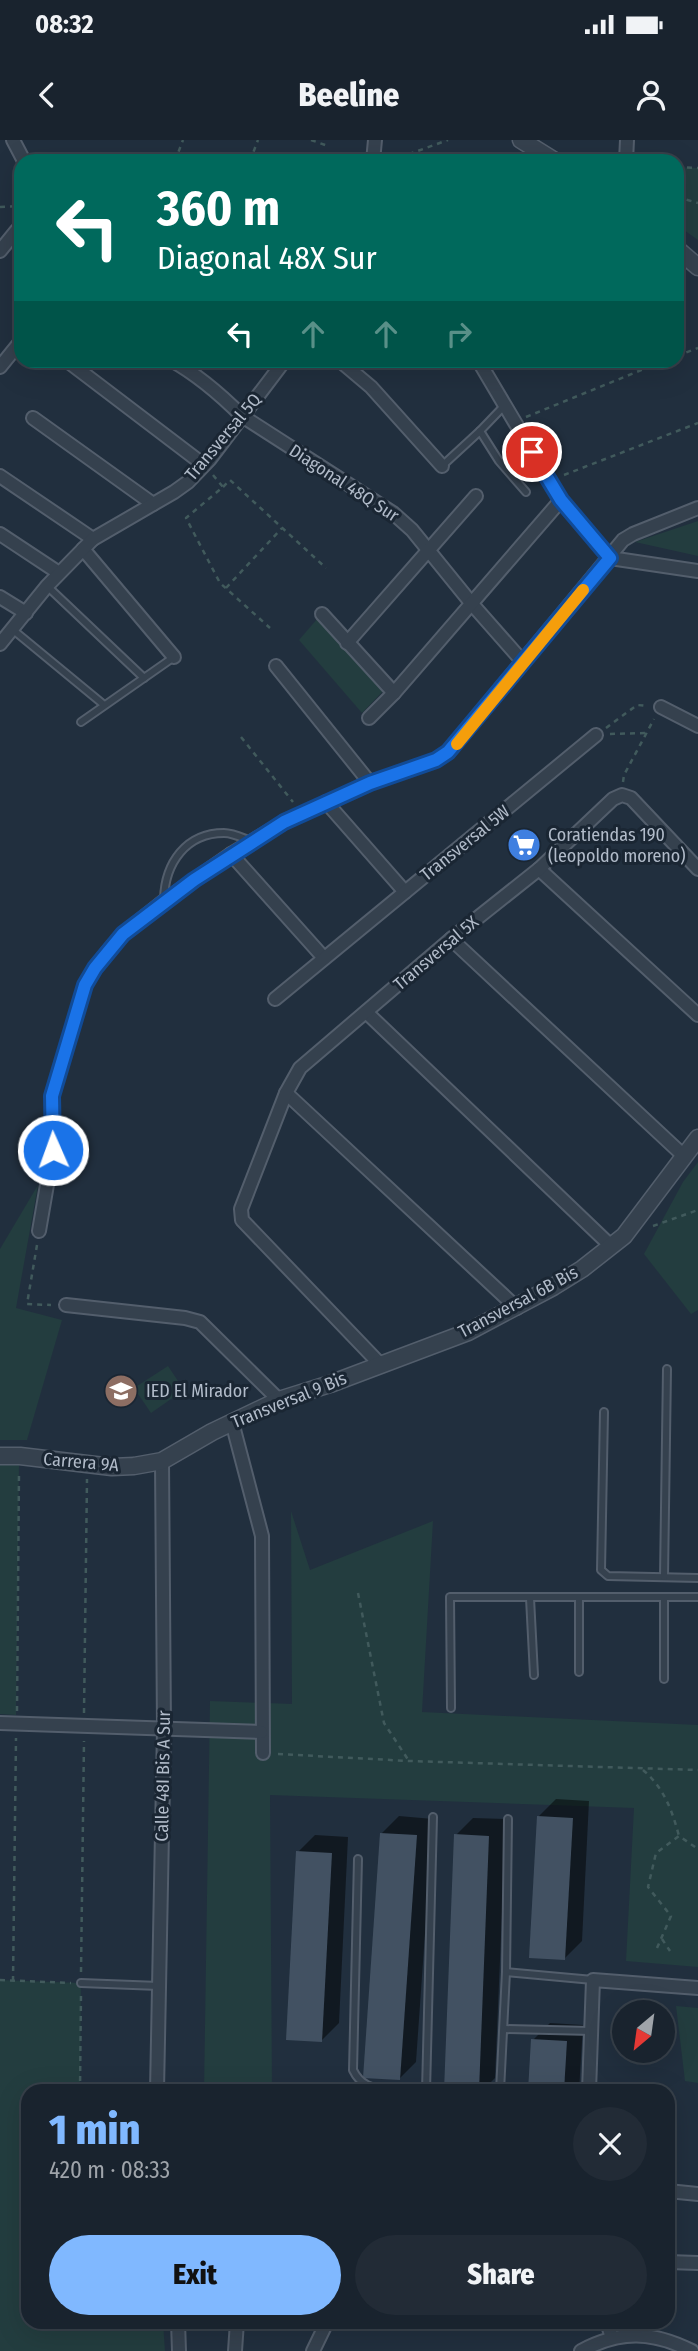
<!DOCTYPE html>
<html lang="en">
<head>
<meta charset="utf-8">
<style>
	body { margin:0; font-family:"Fira Sans Condensed",sans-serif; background:#222b36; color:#f1f3f6; height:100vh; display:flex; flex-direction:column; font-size:26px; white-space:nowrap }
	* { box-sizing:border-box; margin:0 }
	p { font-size:23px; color:#9fa4aa }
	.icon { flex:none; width:38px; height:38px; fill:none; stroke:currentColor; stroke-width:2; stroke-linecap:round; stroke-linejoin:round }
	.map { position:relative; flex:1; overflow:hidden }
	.details { position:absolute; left:21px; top:1944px; width:654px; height:245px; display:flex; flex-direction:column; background:#19232e; border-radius:21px; box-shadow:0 7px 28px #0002,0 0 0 2px #37404a }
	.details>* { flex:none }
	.guide { position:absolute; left:14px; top:14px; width:670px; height:214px; border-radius:21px; box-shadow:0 7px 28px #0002,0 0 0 2px #37404a; background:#00695c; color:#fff; overflow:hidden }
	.needle { width:46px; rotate:209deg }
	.buttons { position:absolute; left:612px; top:1860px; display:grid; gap:14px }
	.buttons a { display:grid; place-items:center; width:63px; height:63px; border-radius:50%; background:#19232e; box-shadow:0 7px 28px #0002,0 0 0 2px #37404a; font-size:35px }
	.pin { position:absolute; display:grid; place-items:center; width:60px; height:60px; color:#fff; margin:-30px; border:4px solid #fff; border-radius:50%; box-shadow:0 2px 7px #0007 }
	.me { position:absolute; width:77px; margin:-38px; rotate:358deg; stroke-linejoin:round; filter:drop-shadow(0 0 5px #0008) }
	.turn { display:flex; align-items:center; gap:24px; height:147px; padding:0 28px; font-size:32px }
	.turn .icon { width:91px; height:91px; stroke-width:2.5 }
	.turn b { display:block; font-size:49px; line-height:60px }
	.lanes { display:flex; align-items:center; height:66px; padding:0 28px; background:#0003; justify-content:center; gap:35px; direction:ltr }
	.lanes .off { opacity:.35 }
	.round { display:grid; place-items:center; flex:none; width:74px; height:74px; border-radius:37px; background:#222b36 }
	.head { display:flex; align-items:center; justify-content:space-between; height:119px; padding:0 28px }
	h1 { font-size:42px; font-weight:800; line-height:52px; color:#80b8ff }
	.cta { display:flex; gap:14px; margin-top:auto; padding:14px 28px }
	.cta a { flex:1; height:80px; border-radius:42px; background:#80b8ff; color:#111; font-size:28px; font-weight:800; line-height:80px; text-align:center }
	.cta a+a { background:#222b36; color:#f1f3f6 }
	.status { display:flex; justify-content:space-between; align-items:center; height:49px; padding:0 35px; background:#19232e; direction:ltr }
	.status svg { height:19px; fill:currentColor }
	header { display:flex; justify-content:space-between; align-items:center; height:91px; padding:0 28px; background:#19232e; font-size:32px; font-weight:800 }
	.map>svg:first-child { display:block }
</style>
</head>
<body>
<div class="status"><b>08:32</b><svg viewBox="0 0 49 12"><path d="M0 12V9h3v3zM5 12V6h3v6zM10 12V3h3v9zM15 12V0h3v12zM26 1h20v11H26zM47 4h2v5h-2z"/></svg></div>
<header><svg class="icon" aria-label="back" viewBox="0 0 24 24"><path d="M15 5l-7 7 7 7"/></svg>Beeline<svg class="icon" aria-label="person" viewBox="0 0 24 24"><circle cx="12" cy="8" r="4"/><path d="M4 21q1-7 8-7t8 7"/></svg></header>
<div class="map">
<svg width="698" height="2211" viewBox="0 0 698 2211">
	<rect width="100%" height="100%" fill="#212f3e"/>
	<g fill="#233d3f">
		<polygon points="677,27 698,28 698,100 677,85"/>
		<polygon points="698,381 698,416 635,402"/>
		<polygon points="318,478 384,550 362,573 299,500"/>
		<polygon points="698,1022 698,1170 691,1174 644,1114 683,1042"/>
		<polygon points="38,1045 16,1168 62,1180 27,1300 0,1300 0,1109"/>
		<polygon points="168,1226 184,1250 151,1273 134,1248"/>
		<polygon points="0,1325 19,1325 16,1575 0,1574"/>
		<polygon points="291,1371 310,1430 433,1381 422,1572 698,1585 698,1827 626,1821 634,1668 270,1655 272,1951 204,1951 210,1561 292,1564"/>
		<polygon points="0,1840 81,1843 80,1951 28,1951 28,2182 163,2182 165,2211 0,2211"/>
		<polygon points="676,1866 698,1868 698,1943 685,1941"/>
	</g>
	<g fill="#0007">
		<polygon points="556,1659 589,1661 582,1801 565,1818 539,1676"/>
		<polygon points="399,1676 433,1679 416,1922 399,1939 382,1693"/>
		<polygon points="473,1678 506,1679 495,1938 482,1951 445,1951 456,1695"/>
		<polygon points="315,1695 348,1697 339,1883 322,1900 298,1712"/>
		<polygon points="550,1883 583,1885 579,1951 530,1951 533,1900"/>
	</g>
	<g fill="#425162">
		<polygon points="537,1676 573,1678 565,1820 529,1818"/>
		<polygon points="380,1693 417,1695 400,1940 363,1938"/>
		<polygon points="454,1694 489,1696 479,1951 444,1951"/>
		<polygon points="296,1711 332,1713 322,1902 286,1900"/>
		<polygon points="531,1899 567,1901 564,1951 528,1951"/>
	</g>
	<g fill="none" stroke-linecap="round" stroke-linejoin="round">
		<defs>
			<g id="service">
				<polyline points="480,291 499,321 526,352"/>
				<polyline points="442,326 480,291 504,266"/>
				<polyline points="47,446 144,538"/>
				<polyline points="12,489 103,564"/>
				<polyline points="81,582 174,517"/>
				<path d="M 164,759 C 165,723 186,693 224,693 C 233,693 243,698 251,701"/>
				<polyline points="604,1272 601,1430 608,1436 698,1438"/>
				<polyline points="664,1437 667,1229"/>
				<polyline points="579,1457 579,1532"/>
				<polyline points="664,1457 664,1539"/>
				<polyline points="530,1458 534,1535"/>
				<polyline points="451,1568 450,1457 698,1457"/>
				<path d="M 358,1719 L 353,1930 C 361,1947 374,1948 392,1951"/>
				<polyline points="506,1832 593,1840"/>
				<polyline points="81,1843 159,1846"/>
				<polyline points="504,1889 592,1891"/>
				<polyline points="426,1951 433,1677"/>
				<polyline points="500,1951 506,1832 508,1679"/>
			</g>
			<g id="minor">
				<polyline points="13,0 24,21"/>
				<polyline points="373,21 375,0"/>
				<polyline points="626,21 627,0"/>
				<polyline points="0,111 17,90 21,91"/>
				<polyline points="66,220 204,325"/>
				<path d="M 171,220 C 198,235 221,255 242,276 L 393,373 L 412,390 L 472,464 L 523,522"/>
				<polyline points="339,220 371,247 442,326"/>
				<polyline points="478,220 561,360 610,418 698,431"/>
				<polyline points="0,227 21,201"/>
				<polyline points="33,278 153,364"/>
				<polyline points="0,336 93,399"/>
				<polyline points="0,394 59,433"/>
				<polyline points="83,409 174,517"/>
				<polyline points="0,457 26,473"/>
				<polyline points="322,474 394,553"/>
				<polyline points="347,503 476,356"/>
				<polyline points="0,504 47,446 93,399 174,352 188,342 210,319 285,220"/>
				<polyline points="276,526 370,643"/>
				<polyline points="661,567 698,586"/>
				<polyline points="369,578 394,553 561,360"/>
				<polyline points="326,662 405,752"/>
				<polyline points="231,714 324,818"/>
				<polyline points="539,729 698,875"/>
				<polyline points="451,799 685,1017"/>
				<polyline points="275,859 596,595"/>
				<polyline points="366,872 611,1106"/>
				<polyline points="286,953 517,1168"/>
				<polyline points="39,1091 53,1010 52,956 85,845 95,828 109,810 123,794 164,761 231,714 284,682 370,643 436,620 448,612 623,400 633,394 698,368"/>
				<polyline points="66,1165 185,1178 200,1182 279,1260"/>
				<polyline points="380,1224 242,1080 241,1069 286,953 300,928 451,799 539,729 613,659 622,655 631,658 698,729"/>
				<polyline points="232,1282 262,1396 263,1613"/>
				<polyline points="0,1583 261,1592"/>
				<polyline points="157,1951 164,1589 162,1321"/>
				<polyline points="589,1951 593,1840 698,1848"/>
				<polyline points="668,2051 698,2054"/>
				<polyline points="668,2122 698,2123"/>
				<polyline points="178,2182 179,2211"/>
				<polyline points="607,2182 612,2198"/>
				<polyline points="235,2211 237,2182"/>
				<polyline points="313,2211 327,2182"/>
				<path d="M 581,2211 C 621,2190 652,2191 692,2211"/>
			</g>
			<g id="tertiary">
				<polyline points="521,0 555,21"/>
				<polyline points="677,109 698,127"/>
				<polyline points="0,1316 20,1316 112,1327 134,1326 162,1321 212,1292 279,1260 330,1244 468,1192 553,1147 582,1129 624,1096 698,998"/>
			</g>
		</defs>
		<use href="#service" stroke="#535e6c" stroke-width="10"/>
		<use href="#minor" stroke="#535e6c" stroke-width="16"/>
		<use href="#tertiary" stroke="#535e6c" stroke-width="19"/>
		<g stroke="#415a5c" stroke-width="2.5" stroke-dasharray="5 5" stroke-linecap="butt">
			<polyline points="311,0 328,6"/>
			<polyline points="175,21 183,0"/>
			<polyline points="250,21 258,0"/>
			<polyline points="390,21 448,0"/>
			<polyline points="677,27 698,28"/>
			<polyline points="677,57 698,63"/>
			<polyline points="0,67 21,66"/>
			<polyline points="677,216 698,208"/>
			<polyline points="526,277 666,220"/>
			<polyline points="213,335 223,347 186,378 220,443 270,488"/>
			<polyline points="564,335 698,283"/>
			<polyline points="223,347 230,340 326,428"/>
			<polyline points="226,448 282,388"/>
			<polyline points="606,588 637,565 648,566"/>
			<polyline points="610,594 645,593"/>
			<polyline points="241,597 293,662"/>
			<polyline points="623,642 624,635 654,579"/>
			<polyline points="653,1086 698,1070"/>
			<polyline points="37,1105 27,1164 51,1165"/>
			<polyline points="358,1453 384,1583 409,1621"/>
			<polyline points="17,1571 19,1332"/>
			<polyline points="84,1573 87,1339"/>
			<polyline points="278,1614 409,1621 698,1630"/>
			<path d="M 643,1630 C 664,1648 672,1670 679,1696"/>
			<polyline points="662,1799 670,1811"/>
			<polyline points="657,1808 671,1776 648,1747 656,1713 679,1696 698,1709"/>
			<polyline points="81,1832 84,1601"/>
			<polyline points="0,1840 71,1843"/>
			<polyline points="13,1841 16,1598"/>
			<polyline points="80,1951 81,1853"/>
		</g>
		<use href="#service" stroke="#35414e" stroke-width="6"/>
		<use href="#minor" stroke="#35414e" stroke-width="12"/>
		<use href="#tertiary" stroke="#35414e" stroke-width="16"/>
	</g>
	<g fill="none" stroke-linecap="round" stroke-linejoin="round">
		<defs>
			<polyline id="route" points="53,1010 52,956 85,845 95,828 123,794 194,740 284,682 370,643 436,620 448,612 610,418 561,360 532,312"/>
		</defs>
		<use href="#route" stroke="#114b97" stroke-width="18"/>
		<use href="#route" stroke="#1a73e8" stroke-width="12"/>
		<polyline stroke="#f59e0b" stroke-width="12" points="457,604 583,450"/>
	</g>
	<defs>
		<symbol id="supermarket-disc" viewBox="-11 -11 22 22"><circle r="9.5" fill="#3f7fe0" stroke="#1a2633"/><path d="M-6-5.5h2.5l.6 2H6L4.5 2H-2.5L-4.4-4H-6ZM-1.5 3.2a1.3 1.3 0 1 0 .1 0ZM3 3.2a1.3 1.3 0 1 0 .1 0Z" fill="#fff"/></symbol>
		<symbol id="school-disc" viewBox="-11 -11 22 22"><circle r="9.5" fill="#8d6e63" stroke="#1a2633"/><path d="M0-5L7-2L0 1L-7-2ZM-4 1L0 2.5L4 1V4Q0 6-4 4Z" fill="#fff"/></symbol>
	</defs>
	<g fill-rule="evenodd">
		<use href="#supermarket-disc" x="505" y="686" width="38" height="38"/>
		<use href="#school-disc" x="102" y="1232" width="38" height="38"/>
	</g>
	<g text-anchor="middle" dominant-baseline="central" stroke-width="6" stroke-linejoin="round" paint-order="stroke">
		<g font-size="18" fill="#b1bbc9" stroke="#1a2633">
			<text transform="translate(223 297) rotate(-50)">Transversal 5Q</text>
			<text transform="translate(344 343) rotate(33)">Diagonal 48Q Sur</text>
			<text transform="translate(465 703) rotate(-39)">Transversal 5W</text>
			<text transform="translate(436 813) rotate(-40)">Transversal 5X</text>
			<text transform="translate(518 1162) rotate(-28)">Transversal 6B Bis</text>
			<text transform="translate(289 1260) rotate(-22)">Transversal 9 Bis</text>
			<text transform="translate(81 1322) rotate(5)">Carrera 9A</text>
			<text transform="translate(163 1636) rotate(-89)">Calle 48I Bis A Sur</text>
		</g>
		<g font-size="18" fill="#b1bbc9" stroke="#1a2633" text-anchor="start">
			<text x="548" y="695">Coratiendas 190<tspan x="548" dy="21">(leopoldo moreno)</tspan></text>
			<text x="146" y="1251">IED El Mirador</text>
		</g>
	</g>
</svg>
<div class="buttons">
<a><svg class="needle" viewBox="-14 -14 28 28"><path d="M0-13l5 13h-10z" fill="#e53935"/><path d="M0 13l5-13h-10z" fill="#9fa4aa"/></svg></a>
</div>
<div class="pin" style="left:532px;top:312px;background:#d93025"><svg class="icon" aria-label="arrive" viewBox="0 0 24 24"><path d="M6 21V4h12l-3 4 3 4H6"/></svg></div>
<svg class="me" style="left:53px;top:1010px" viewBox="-20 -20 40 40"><circle r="17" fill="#1a73e8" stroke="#fff" stroke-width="3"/><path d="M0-11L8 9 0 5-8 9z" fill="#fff"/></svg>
<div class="guide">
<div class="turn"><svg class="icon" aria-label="left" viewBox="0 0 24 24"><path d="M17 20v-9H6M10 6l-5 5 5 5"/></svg><div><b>360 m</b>Diagonal 48X Sur</div></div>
<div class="lanes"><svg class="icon" aria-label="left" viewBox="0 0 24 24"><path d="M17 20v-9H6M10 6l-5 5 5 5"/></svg><svg class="icon off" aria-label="ahead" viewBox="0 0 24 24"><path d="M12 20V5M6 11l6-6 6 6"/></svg><svg class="icon off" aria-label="ahead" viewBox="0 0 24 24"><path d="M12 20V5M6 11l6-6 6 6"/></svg><svg class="icon off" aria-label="right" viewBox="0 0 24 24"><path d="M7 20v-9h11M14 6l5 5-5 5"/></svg></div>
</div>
<section class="details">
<div class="head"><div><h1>1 min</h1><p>420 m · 08:33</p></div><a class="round"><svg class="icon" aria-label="close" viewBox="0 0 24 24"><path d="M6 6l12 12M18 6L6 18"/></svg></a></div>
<div class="cta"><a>Exit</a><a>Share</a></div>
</section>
</div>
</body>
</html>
